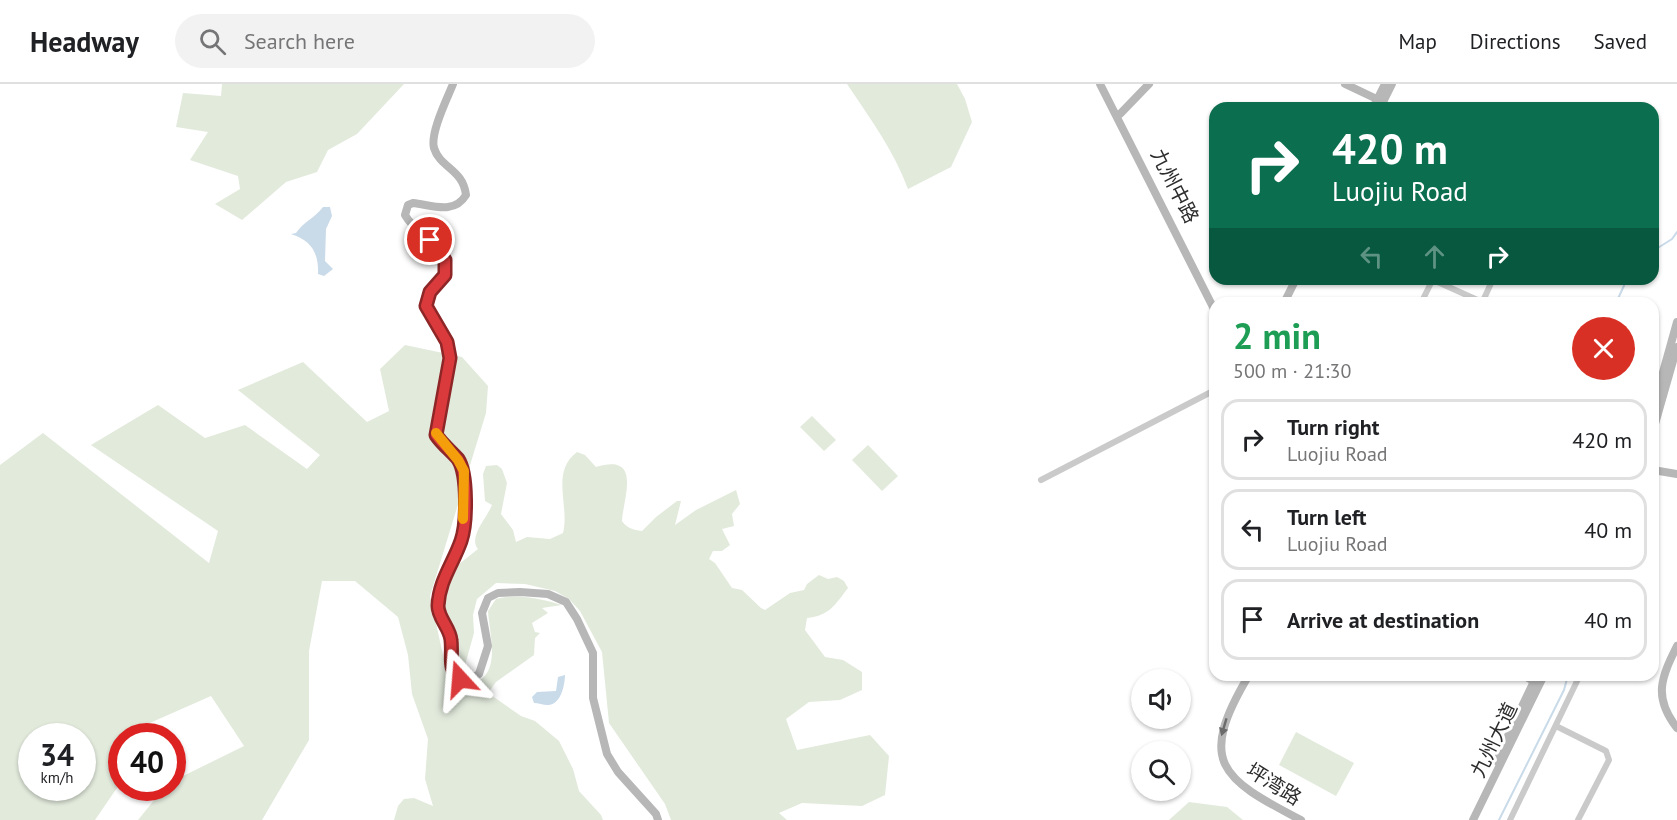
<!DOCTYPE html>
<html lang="en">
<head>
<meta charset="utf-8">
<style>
	body { margin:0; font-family:"PT Sans","Noto Sans SC",sans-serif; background:#f2f2f2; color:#202124; height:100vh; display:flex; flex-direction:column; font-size:22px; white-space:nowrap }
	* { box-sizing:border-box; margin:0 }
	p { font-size:20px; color:#757577 }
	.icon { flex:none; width:33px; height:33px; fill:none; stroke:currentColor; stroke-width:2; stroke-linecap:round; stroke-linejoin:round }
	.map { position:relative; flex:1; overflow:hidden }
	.sheet { position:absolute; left:1209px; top:213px; width:450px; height:384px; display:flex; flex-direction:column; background:#fff; border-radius:18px; box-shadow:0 2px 4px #0004 }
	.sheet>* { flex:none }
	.top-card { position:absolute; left:1209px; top:18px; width:450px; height:183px; border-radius:18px; box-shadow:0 2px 4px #0004; background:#0b6e4f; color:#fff; overflow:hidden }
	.controls { position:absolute; left:1131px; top:585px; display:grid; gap:12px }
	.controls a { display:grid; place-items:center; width:60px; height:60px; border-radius:50%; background:#fff; box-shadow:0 2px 4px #0004; font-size:30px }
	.speed { position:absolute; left:18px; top:639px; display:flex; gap:12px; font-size:30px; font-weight:700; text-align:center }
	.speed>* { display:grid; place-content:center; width:78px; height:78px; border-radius:50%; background:#fff; box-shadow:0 2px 4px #0004; line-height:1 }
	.speed small { font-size:15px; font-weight:400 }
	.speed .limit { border:9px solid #d22; background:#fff; color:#111 }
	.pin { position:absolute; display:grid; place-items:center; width:51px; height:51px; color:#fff; margin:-26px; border:3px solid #fff; border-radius:50%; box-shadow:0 2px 6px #0007 }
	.me { position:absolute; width:66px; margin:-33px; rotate:341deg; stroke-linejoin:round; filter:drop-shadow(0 0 4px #0008) }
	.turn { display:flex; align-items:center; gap:21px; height:126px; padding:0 24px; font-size:27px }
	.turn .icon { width:78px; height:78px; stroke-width:2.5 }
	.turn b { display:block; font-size:42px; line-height:51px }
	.lanes { display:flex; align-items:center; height:57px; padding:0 24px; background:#0003; justify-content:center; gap:30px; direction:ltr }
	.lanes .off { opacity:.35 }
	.round { display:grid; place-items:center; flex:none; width:63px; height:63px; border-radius:32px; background:#f2f2f2 }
	.headline { display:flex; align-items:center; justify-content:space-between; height:102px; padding:0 24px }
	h1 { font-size:36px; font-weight:700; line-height:45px; color:#1e9e55 }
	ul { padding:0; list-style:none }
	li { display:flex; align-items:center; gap:18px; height:81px; margin:0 12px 9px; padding:0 12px; border:3px solid #e0e0e0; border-radius:18px }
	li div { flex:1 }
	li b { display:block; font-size:22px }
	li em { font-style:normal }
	header { display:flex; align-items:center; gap:36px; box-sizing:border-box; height:84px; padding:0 30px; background:#fff; border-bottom:2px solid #e0e0e0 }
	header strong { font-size:28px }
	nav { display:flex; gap:33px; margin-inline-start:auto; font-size:21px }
	.search { width:420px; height:54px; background:#f2f2f2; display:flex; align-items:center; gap:15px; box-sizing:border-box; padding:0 21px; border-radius:33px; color:#757577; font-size:22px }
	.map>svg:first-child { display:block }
</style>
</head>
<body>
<header>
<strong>Headway</strong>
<div class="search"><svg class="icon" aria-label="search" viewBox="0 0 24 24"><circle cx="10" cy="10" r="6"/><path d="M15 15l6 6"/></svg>Search here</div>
<nav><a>Map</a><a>Directions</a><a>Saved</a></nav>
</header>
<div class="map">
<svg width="1677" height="736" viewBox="0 0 1677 736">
	<rect width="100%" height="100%" fill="#fff"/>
	<g fill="#e2eadc" fill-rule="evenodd">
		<polygon points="222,0 404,0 357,50 328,66 317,88 286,98 242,136 215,120 240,105 238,92 190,76 208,48 176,43 183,9 221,12"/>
		<path d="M 847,0 L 957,0 L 965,15 L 972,38 L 951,83 L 908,105 C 894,67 870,34 847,0 Z"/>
		<path d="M 405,261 L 462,273 L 488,302 L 486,329 L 430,512 L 448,594 L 468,600 C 504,595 489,549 488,527 L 496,515 C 517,509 542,515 562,521 L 542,524 L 548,529 L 532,539 L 535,548 L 540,549 L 535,554 L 534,571 L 496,598 L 488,609 L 521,632 L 535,637 L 559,657 L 573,685 L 579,707 L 601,731 L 603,736 L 394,736 L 398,722 L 404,715 L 414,714 L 433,722 L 425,695 L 428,655 L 412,610 L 408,571 L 398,533 L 355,497 L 322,497 L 309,567 L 309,656 L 262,736 L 138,736 L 164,704 L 172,704 L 173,697 L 244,662 L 211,612 L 143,642 L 140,652 L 122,652 L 121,698 L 95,736 L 0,736 L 0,381 L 43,349 L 209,479 L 218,447 L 91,361 L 158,321 L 205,354 L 245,341 L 307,385 L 320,371 L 238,306 L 303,278 L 367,338 L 389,327 L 380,285 ZM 32,652 L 82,652 L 82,704 L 32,704 Z"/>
		<polygon points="812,332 836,356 824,367 800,343"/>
		<polygon points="868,361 898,392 882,407 852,376"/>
		<path d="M 577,368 L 585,371 L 596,383 C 643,369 623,414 622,437 C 627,444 633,446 642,447 L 656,433 L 677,417 L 681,417 L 675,441 L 696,426 L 736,406 L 740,420 L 732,430 L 734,442 L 722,445 L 730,461 L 722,467 L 713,467 L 709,475 L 715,479 L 732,504 L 742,506 L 761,524 L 765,526 L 790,509 L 804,506 L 807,500 L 819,491 L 828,495 L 837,493 L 844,497 L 848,504 C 835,521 829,532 807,534 L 805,546 L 825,573 L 843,576 L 862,588 L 862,606 L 840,616 L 809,618 L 786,635 L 797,666 L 870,651 L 889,672 L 885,711 L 862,722 L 802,719 L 779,729 L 787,736 L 671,736 L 665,720 L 609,639 L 602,568 L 580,527 L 569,515 L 555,507 L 525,500 L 496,499 L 477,515 L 473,531 L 474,549 L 465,581 L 458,579 L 440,525 L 449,488 L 478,465 C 468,453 487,434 492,421 L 485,417 L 483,390 L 486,382 L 497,381 L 502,385 L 507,399 L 501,430 L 513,446 L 516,458 L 527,453 L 550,455 L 563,449 C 570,422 550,388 577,368 Z"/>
		<polygon points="1296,648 1354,679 1336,712 1279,681"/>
		<polygon points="1189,718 1227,723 1243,736 1169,736"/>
	</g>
	<g fill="#c9dae9">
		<path d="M 323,123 L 330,123 L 332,132 L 326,145 L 325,177 L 333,185 L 324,192 L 318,190 C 319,169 311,156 291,150 L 296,149 C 304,137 315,134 323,123 Z"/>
		<path d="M 565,591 C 565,600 561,621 548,621 C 543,621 538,619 534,619 L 532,613 L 537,608 L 556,607 L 558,593 Z"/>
	</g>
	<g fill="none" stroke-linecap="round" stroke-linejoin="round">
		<g stroke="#c9dae9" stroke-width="2">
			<polyline points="1653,167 1672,155 1677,148"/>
			<polyline points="1616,219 1627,195"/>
			<polyline points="1499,736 1564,606 1568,591"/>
		</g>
		<g stroke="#cacaca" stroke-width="6">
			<polyline points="1282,24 1296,24"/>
			<polyline points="1431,195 1482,218"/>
			<polyline points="1421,219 1433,195"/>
			<polyline points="1482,219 1493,195"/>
			<polyline points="1041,396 1215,306"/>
			<polyline points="1556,642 1606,667 1609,676 1578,736"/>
			<polyline points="1510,736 1580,591"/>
		</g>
		<g stroke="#b7b7b7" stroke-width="8">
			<path d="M 453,0 C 447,15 430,49 434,64 C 440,84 463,85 466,111 C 454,131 432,121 413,119 L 408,121 L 405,131 C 419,156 444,152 445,191 C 438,200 426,209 426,222 C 426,238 448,253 450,272 C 452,298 437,325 436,351 L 458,376 L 464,388 L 465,410 L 462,456 L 445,489 L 438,525 L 450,547 L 451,574 L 455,590 L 466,597 L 479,590 L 488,562 L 482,529 L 488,514 L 498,509 L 520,508 L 548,510 L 566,518 L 577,535 L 593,569 L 593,614 L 607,670 L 618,688 L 656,730 L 658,736"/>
			<polyline points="1100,0 1215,227"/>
			<polyline points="1345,0 1383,18"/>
			<polyline points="1373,24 1385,0"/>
			<polyline points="1380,24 1392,0"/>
			<polyline points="1120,30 1149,0"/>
			<polyline points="1284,219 1296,195"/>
			<polyline points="1653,324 1677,238"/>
			<polyline points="1653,347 1677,263"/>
			<polyline points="1653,386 1677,390"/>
			<path d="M 1677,562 C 1661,594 1653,613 1677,644"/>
			<path d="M 1249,591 C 1197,678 1220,694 1301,736"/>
			<polyline points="1523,591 1537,599"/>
			<polyline points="1496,677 1537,591"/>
			<polyline points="1473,736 1544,591"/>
		</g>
	</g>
	<defs><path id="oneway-solid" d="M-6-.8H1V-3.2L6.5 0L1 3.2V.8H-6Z" transform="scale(1.5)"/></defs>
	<use fill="#6b6b6b" href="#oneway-solid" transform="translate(1224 643) rotate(106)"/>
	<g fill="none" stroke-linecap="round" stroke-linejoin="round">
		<defs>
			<path id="route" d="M 430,156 L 445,176 L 445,191 L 430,208 L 426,222 L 447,258 L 450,274 L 436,351 C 442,360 451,367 458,375 C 468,390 467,440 461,457 C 453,480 439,497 438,522 C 438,534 450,544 451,556 C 453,571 447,585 460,595"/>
		</defs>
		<use href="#route" stroke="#8e2627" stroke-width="15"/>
		<use href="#route" stroke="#da3a3c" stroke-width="10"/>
		<polyline stroke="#f59e0b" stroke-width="10" points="436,349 458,376 464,387 463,435"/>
	</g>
	<g text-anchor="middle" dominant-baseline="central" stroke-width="6" stroke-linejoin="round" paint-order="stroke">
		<g font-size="20" fill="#2d2d2d" stroke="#fff">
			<text transform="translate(1175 102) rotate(63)">九州中路</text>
			<text transform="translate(1494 656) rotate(-64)">九州大道</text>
			<text transform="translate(1274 700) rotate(32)">坪湾路</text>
		</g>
	</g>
</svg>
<div class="controls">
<a><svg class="icon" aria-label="sound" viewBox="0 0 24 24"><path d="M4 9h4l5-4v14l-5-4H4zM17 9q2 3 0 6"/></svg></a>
<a><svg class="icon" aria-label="search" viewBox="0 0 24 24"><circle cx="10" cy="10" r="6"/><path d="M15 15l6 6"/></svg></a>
</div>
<div class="speed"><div>34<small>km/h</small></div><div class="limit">40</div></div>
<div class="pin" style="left:430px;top:156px;background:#d93025"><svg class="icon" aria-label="arrive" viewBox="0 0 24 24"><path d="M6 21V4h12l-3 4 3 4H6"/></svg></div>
<svg class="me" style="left:460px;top:595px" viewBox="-20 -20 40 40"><path d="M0-17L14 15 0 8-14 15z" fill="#da3a3c" stroke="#fff" stroke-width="4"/></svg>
<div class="top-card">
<div class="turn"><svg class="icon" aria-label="right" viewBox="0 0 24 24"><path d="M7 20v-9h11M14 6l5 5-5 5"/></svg><div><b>420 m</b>Luojiu Road</div></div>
<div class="lanes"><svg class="icon off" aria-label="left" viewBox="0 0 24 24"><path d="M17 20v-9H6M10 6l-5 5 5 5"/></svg><svg class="icon off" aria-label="ahead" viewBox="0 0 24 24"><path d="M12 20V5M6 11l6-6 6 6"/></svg><svg class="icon" aria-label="right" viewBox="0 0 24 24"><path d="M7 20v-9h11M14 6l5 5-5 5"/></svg></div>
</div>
<section class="sheet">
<div class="headline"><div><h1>2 min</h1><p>500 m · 21:30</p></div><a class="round" style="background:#d93025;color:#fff"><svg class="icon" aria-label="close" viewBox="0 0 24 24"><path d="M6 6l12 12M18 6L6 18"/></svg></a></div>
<ul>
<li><svg class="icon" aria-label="right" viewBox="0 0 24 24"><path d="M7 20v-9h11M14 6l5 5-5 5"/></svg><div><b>Turn right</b><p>Luojiu Road</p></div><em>420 m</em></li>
<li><svg class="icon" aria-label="left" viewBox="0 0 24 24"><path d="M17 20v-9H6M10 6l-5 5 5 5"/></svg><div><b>Turn left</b><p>Luojiu Road</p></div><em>40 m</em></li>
<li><svg class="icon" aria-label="arrive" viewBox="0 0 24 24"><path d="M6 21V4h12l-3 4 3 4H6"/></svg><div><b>Arrive at destination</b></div><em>40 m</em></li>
</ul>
</section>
</div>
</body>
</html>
